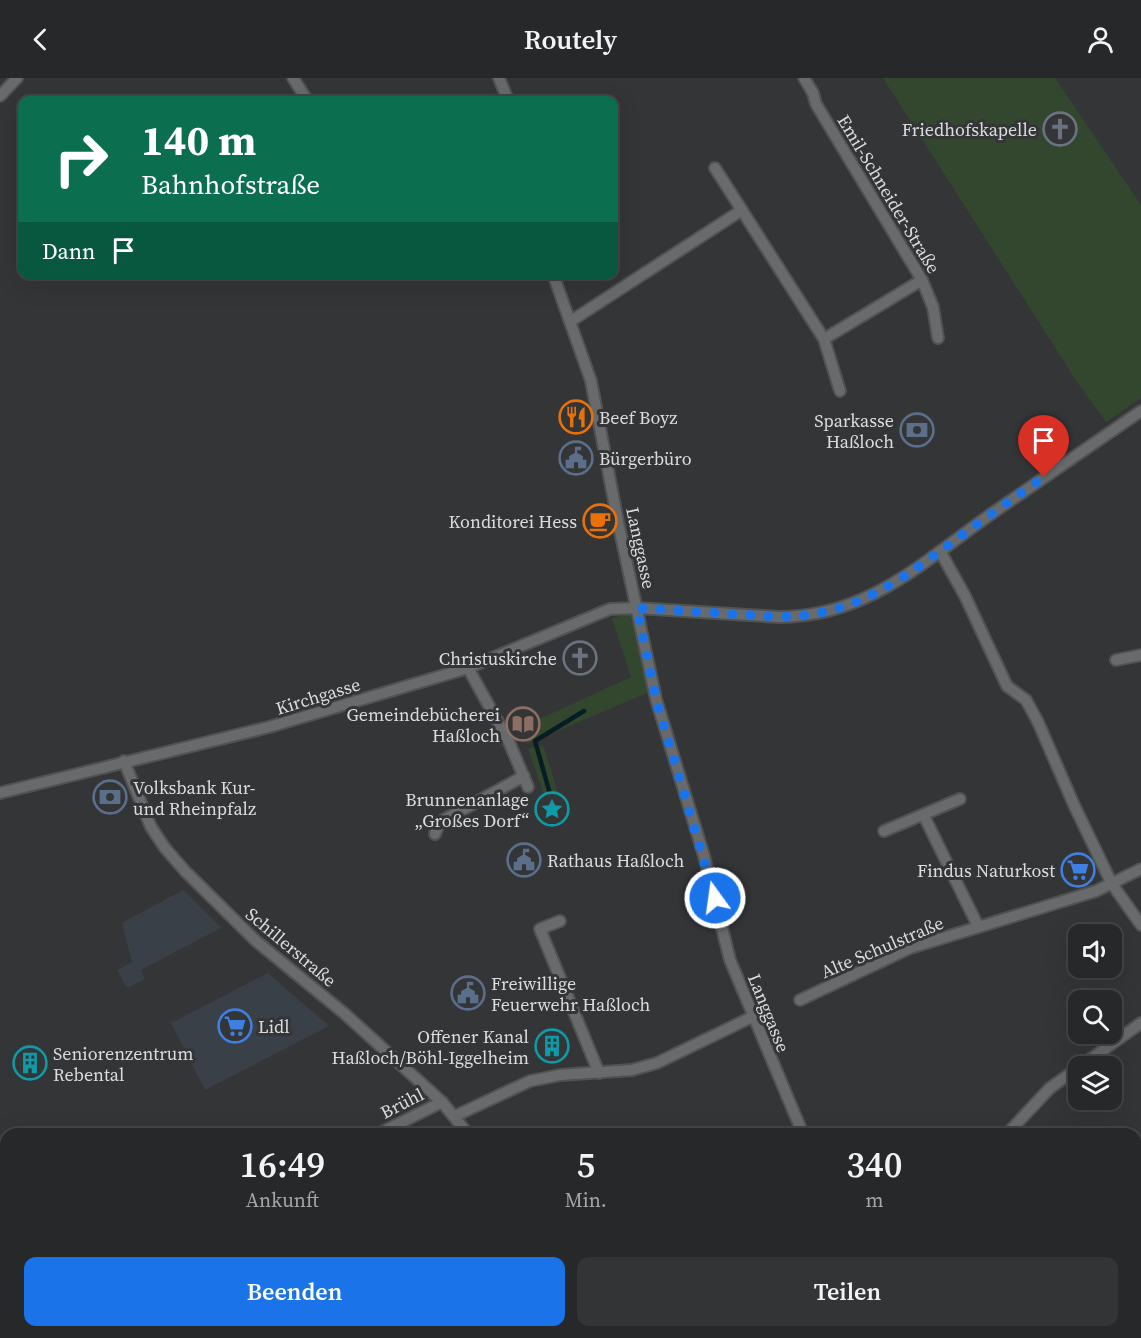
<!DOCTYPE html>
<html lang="de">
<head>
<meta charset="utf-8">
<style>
	body { margin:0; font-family:"Source Serif 4",serif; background:#333435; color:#f1f3f6; height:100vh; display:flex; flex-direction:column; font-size:22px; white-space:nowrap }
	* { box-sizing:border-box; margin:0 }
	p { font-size:20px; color:#a4a6a8 }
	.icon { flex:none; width:33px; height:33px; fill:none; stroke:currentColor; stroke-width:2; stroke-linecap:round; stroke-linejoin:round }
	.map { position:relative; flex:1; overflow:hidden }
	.details { position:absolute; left:0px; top:1050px; width:1142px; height:210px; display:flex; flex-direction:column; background:#272829; border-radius:18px 18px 0 0; box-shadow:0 6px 24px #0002,0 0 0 2px #434446 }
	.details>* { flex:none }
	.guide { position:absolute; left:18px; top:18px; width:600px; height:183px; border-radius:12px; box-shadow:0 6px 24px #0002,0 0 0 2px #434446; background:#0b6e4f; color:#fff; overflow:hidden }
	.fabs { position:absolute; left:1068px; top:846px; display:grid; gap:12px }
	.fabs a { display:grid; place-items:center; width:54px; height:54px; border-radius:12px; background:#272829; box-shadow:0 6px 24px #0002,0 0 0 2px #434446; font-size:30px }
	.pin { position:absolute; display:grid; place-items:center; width:51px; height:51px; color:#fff; margin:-62px -26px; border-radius:50% 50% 50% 0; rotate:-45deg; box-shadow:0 0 6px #0007 }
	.pin .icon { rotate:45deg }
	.me { position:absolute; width:66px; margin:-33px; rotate:346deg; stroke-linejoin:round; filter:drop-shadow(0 0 4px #0008) }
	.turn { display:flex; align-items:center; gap:21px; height:126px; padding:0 24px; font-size:27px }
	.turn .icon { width:78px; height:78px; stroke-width:2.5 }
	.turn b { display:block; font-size:42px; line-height:51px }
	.then { display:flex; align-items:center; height:57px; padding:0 24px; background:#0003; gap:12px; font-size:22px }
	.eta { display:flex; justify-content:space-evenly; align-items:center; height:102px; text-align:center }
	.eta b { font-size:36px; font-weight:600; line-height:42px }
	.cta { display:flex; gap:12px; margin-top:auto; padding:12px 24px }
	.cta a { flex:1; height:69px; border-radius:12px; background:#1a73e8; color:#fff; font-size:24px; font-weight:600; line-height:69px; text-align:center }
	.cta a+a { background:#333435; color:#f1f3f6 }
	header { display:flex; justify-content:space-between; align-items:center; height:78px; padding:0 24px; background:#272829; font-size:27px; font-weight:600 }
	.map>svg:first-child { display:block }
</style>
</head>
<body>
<header><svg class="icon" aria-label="back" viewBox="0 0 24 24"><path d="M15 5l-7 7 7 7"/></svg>Routely<svg class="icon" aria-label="person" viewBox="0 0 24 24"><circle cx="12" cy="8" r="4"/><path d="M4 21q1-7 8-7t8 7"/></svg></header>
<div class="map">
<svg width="1141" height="1260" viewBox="0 0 1141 1260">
	<rect width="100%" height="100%" fill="#343537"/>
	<g fill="#3a4047">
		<polygon points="183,812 221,850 141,892 145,901 127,910 117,892 132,884 122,845"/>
		<polygon points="268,895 329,948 205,1012 171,945"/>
	</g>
	<g fill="#33472f">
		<polygon points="883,0 1055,0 1141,127 1141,320 1106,344 1079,307"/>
		<polygon points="632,535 649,614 527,666 520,650 631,599 612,540"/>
		<polygon points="543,667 562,727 549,731 528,671"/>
	</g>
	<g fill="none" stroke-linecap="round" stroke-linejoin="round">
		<polyline stroke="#061d24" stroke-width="4.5" points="554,730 535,663 584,633"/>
		<defs>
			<g id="minor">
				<polyline points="293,0 307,22"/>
				<polyline points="499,0 508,22"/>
				<polyline points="804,0 813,15 816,26 922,202 933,229 938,260"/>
				<polyline points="0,18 17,0"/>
				<polyline points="715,90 824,261 840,313"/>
				<polyline points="553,196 591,303 618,444 656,621 704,778 730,882 803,1056"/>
				<polyline points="571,243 742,132"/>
				<polyline points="824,261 922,202"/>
				<polyline points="940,473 965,518 1007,608 1026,622 1038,644 1074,727 1112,806 1141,847"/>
				<polyline points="1116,582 1141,577"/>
				<polyline points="468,590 509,664 528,709"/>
				<polyline points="124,683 151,749 165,770 185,793 256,863 345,936 442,1024 468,1056"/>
				<path d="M 0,715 L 269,649 L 468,590 L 610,531 L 637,530 L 780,539 C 870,538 925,482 994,434 C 1043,400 1092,367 1141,333"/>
				<polyline points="924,738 978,848"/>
				<polyline points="884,753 960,721"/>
				<polyline points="435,756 440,744 524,698"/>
				<polyline points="560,843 540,851 599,995"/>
				<polyline points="800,922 910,870 1096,813 1141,791"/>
				<polyline points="455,1038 530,1003 560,997 632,992 657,985 752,939"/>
				<polyline points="378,1056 442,1024"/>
				<polyline points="1007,1056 1050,1010 1141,945"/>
				<polyline points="0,1250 6,1247"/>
				<polyline points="363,1254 366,1260"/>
				<polyline points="579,1254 582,1260"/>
				<polyline points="926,1254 930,1260"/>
				<polyline points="768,1260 777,1254"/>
			</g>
		</defs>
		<use href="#minor" stroke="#515253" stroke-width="14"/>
		<use href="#minor" stroke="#686a6c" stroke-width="10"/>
	</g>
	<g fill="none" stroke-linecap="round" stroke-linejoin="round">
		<path stroke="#1a73e8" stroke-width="10" stroke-dasharray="0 18" d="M 715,820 L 656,621 L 637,530 L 780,539 C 854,538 901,502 958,460 C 986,440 1015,419 1044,399"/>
	</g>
	<defs>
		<symbol id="church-ring" viewBox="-11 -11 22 22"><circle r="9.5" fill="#343537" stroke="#6b7280" stroke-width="1.5"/><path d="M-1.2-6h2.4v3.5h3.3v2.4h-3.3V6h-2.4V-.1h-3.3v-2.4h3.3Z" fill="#6b7280"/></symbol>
		<symbol id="restaurant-ring" viewBox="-11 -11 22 22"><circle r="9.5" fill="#343537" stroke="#e8710a" stroke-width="1.5"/><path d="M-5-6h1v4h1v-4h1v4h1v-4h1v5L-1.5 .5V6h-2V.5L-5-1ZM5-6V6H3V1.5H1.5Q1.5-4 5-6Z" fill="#e8710a"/></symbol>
		<symbol id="bank-ring" viewBox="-11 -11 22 22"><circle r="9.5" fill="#343537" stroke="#5c6f8a" stroke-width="1.5"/><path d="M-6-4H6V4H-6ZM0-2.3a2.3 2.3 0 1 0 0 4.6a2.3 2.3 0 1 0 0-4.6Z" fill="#5c6f8a"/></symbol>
		<symbol id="civic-ring" viewBox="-11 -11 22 22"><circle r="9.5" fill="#343537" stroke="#5c6f8a" stroke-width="1.5"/><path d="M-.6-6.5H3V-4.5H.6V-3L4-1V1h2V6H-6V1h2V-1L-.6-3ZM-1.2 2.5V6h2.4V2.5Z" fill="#5c6f8a"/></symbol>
		<symbol id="cafe-ring" viewBox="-11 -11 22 22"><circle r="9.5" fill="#343537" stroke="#e8710a" stroke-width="1.5"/><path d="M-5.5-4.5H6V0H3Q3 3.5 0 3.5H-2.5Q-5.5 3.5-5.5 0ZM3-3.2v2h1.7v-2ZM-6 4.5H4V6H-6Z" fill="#e8710a"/></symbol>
		<symbol id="library-ring" viewBox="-11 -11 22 22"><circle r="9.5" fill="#343537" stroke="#8d6e63" stroke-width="1.5"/><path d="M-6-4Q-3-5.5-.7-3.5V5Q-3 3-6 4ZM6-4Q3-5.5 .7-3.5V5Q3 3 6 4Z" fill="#8d6e63"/></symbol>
		<symbol id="sight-ring" viewBox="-11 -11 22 22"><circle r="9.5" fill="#343537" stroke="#0f9aa8" stroke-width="1.5"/><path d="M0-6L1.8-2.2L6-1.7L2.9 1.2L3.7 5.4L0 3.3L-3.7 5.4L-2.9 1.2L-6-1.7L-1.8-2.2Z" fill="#0f9aa8"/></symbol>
		<symbol id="supermarket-ring" viewBox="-11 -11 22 22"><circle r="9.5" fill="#343537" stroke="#3f7fe0" stroke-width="1.5"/><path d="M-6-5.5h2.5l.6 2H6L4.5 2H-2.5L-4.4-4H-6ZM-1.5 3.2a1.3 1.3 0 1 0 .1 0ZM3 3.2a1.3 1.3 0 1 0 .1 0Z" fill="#3f7fe0"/></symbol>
		<symbol id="building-ring" viewBox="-11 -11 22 22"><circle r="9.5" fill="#343537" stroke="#0f9aa8" stroke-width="1.5"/><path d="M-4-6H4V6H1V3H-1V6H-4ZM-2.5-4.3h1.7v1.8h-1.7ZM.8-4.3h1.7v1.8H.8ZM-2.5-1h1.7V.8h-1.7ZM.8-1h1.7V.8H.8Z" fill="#0f9aa8"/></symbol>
	</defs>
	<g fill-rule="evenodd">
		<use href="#church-ring" x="1041" y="32" width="38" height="38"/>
		<use href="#restaurant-ring" x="557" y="320" width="38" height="38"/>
		<use href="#bank-ring" x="898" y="333" width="38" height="38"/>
		<use href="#civic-ring" x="557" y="361" width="38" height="38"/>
		<use href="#cafe-ring" x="581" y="424" width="38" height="38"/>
		<use href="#church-ring" x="561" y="561" width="38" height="38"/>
		<use href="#library-ring" x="504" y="627" width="38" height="38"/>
		<use href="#bank-ring" x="91" y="700" width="38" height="38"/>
		<use href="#sight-ring" x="533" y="712" width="38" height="38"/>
		<use href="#civic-ring" x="505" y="763" width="38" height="38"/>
		<use href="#supermarket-ring" x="1059" y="773" width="38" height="38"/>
		<use href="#civic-ring" x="449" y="896" width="38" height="38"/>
		<use href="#supermarket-ring" x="216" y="929" width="38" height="38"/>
		<use href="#building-ring" x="533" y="949" width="38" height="38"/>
		<use href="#building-ring" x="11" y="966" width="38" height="38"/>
	</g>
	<g text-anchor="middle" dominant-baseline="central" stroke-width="6" stroke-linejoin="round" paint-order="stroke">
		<g font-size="18" fill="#dbdcdd" stroke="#343537" text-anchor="end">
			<text x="1037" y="51">Friedhofskapelle</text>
			<text x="599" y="339" text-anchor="start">Beef Boyz</text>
			<text x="894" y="342">Sparkasse<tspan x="894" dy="21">Haßloch</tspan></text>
			<text x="599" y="380" text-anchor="start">Bürgerbüro</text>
			<text x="577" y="443">Konditorei Hess</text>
			<text x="557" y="580">Christuskirche</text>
			<text x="500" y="636">Gemeindebücherei<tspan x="500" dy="21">Haßloch</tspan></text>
			<text x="133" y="709" text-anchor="start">Volksbank Kur-<tspan x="133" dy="21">und Rheinpfalz</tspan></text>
			<text x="529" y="721">Brunnenanlage<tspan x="529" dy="21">„Großes Dorf“</tspan></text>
			<text x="547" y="782" text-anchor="start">Rathaus Haßloch</text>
			<text x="1055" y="792">Findus Naturkost</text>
			<text x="491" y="905" text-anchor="start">Freiwillige<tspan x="491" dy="21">Feuerwehr Haßloch</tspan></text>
			<text x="258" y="948" text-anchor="start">Lidl</text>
			<text x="529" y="958">Offener Kanal<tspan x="529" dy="21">Haßloch/Böhl-Iggelheim</tspan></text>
			<text x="53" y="975" text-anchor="start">Seniorenzentrum<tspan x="53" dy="21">Rebental</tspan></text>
		</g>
		<g font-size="18" fill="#dbdcdd" stroke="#343537">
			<text transform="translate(889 116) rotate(59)">Emil-Schneider-Straße</text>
			<text transform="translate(641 470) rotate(78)">Langgasse</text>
			<text transform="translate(318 618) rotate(-17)">Kirchgasse</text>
			<text transform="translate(291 869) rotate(40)">Schillerstraße</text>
			<text transform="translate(882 869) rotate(-23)">Alte Schulstraße</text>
			<text transform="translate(769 935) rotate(68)">Langgasse</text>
			<text transform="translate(402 1025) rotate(-27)">Brühl</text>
		</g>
	</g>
</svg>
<div class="fabs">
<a><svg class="icon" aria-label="sound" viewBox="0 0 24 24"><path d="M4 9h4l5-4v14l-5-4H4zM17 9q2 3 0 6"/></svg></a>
<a><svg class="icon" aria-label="search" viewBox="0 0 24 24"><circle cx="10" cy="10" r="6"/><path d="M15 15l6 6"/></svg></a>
<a><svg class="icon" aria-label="layers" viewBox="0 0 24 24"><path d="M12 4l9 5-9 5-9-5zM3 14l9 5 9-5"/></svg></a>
</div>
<div class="pin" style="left:1044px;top:399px;background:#d93025"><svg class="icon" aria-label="arrive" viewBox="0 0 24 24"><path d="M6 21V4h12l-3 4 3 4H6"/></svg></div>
<svg class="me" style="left:715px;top:820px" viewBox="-20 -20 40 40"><circle r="17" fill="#1a73e8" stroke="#fff" stroke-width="3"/><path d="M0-11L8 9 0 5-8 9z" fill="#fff"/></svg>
<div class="guide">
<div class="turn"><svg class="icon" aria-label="right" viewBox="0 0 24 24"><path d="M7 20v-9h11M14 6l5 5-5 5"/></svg><div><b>140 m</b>Bahnhofstraße</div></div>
<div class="then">Dann<svg class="icon" aria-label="arrive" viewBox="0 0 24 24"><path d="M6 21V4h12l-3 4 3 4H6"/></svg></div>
</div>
<section class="details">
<div class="eta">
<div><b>16:49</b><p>Ankunft</p></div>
<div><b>5</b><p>Min.</p></div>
<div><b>340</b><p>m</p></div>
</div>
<div class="cta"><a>Beenden</a><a>Teilen</a></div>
</section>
</div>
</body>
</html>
